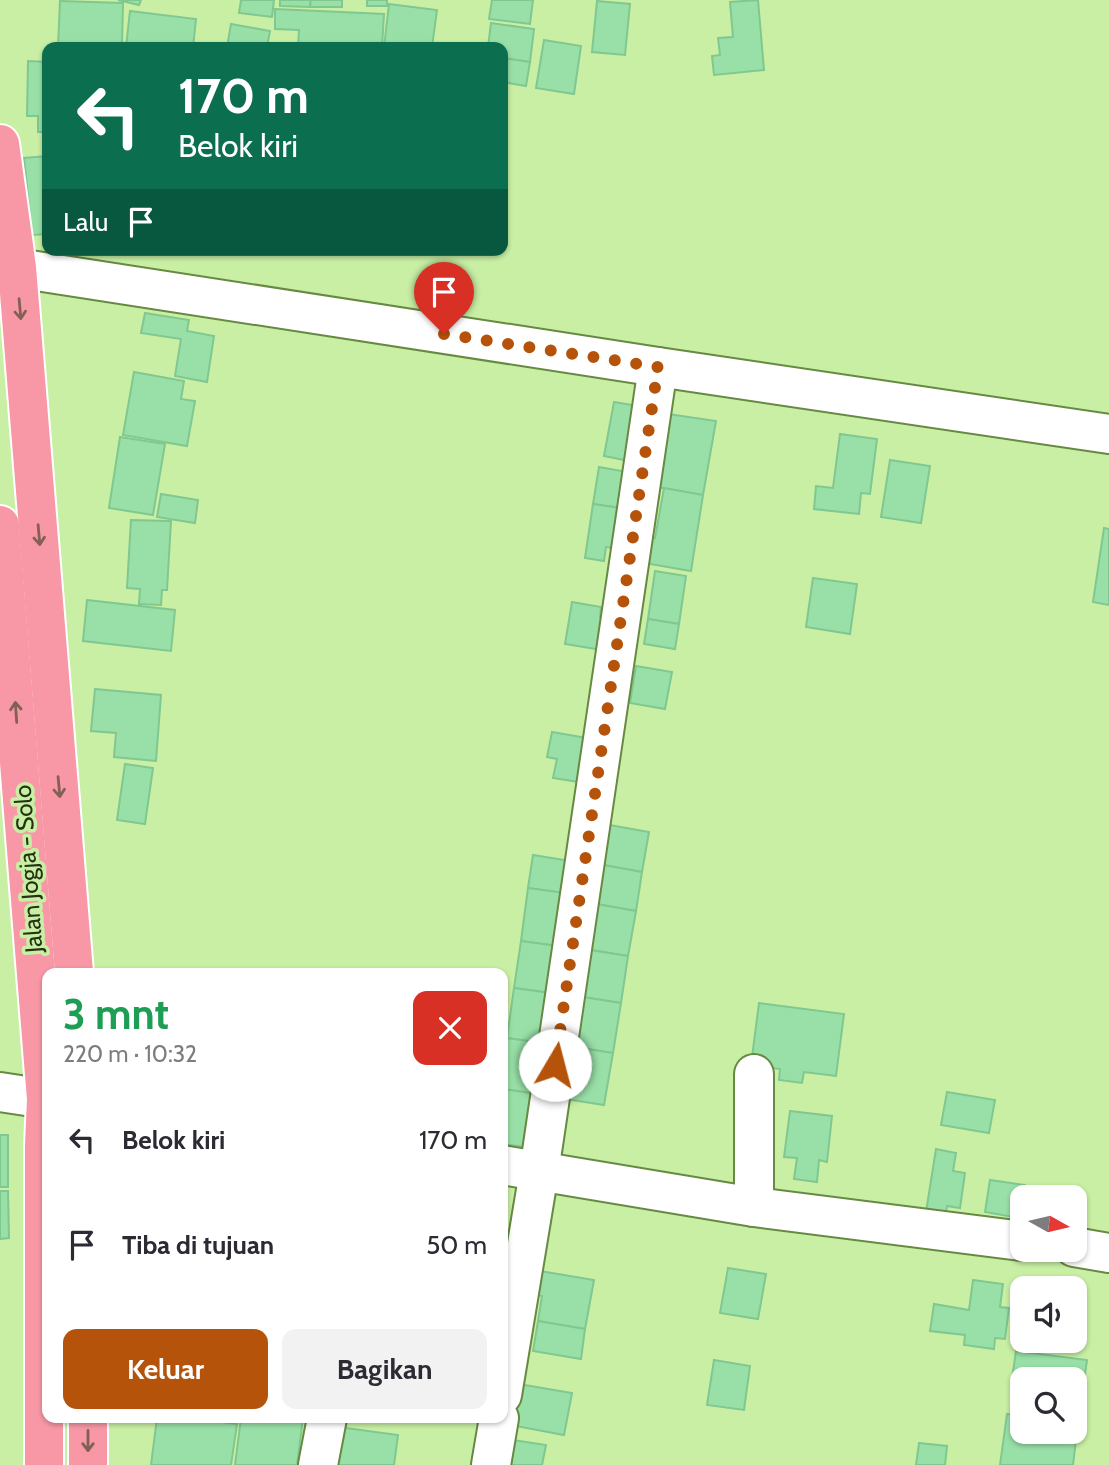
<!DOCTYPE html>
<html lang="id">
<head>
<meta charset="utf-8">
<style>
	body { margin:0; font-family:Cabin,sans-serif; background:#f2f2f3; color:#2b2b33; height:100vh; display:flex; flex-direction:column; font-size:26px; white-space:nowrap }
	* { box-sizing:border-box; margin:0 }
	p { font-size:23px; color:#7c7c81 }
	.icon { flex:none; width:38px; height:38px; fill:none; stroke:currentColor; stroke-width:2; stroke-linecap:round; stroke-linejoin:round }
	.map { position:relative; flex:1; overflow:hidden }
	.side { position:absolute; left:42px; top:968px; width:466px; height:455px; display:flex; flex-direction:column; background:#fff; border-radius:14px; box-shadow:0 2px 5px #0004 }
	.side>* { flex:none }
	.hud { position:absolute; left:42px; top:42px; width:466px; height:214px; border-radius:14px; box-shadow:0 2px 5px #0004; background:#0b6e4f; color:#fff; overflow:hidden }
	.needle { width:46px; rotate:98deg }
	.tools { position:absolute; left:1010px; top:1185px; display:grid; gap:14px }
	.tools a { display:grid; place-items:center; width:77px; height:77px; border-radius:14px; background:#fff; box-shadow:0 2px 5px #0004; font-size:35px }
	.pin { position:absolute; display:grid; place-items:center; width:60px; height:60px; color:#fff; margin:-72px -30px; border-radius:50% 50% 50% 0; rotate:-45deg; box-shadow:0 0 7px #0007 }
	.pin .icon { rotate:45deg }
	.me { position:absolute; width:77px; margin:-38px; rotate:8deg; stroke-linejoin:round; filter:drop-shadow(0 0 5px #0008) }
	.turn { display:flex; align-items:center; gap:24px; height:147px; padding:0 21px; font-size:32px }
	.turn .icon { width:91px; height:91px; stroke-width:2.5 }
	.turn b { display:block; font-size:49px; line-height:60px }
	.then { display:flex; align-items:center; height:66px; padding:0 21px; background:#0003; gap:14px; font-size:26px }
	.round { display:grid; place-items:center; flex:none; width:74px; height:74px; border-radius:14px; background:#f2f2f3 }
	.headline { display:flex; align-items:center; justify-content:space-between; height:119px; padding:0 21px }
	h1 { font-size:42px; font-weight:700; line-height:52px; color:#1e9e55 }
	.primary-button { display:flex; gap:14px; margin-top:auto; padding:14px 21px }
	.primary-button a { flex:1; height:80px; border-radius:14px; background:#b45309; color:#fff; font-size:28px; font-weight:700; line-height:80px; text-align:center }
	.primary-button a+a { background:#f2f2f3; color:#2b2b33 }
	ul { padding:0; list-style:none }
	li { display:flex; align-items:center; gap:21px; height:105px; padding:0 21px }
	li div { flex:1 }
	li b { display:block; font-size:26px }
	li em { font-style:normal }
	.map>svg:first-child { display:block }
</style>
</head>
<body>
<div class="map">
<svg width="1109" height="1465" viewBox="0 0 1109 1465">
	<rect width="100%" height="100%" fill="#c8efa4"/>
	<g fill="#99e0a8" stroke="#80c790" stroke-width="2">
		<polygon points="118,0 141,0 139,5"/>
		<polygon points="241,0 274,0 272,17 239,13"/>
		<polygon points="280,0 311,0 310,7 280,6"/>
		<polygon points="311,0 342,0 342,7 310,7"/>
		<rect x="367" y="0" width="20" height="6"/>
		<polygon points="492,0 533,0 530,24 489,19"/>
		<polygon points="758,0 764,70 714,75 712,56 720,55 718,38 733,37 730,2"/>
		<polygon points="60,1 123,3 122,45 58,47"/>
		<polygon points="597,1 630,4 625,55 592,52"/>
		<polygon points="389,4 437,10 432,47 384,47"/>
		<polygon points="275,9 384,14 382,47 298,47 299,30 275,29"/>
		<polygon points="130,11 196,19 193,47 126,47"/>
		<polygon points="491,23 534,29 530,62 502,58 502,47 488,47"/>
		<polygon points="231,24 270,31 267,47 227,47"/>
		<polygon points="544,40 581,46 574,94 536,88"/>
		<polygon points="502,58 530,62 526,86 502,82"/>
		<polygon points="28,61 47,62 47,132 38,132 38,116 27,116"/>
		<polygon points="47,156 47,234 32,235 24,158"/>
		<polygon points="145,313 189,320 187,331 214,336 207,382 175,376 181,339 141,333"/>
		<polygon points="134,372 184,381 181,399 195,401 187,446 123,435"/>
		<polygon points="614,402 644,407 634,462 604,456"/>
		<polygon points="668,414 716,421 703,495 656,487"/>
		<polygon points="840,434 877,439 870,494 861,493 859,514 814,509 816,486 833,488"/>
		<polygon points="120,437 165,444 153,515 109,508"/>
		<polygon points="890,460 930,466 921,523 881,517"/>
		<polygon points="599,467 633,473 628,509 593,504"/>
		<polygon points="664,488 703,495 691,571 644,563 648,537 655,538"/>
		<polygon points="161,494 198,500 195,523 157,517"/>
		<polygon points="593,504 628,509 612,548 606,547 604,561 585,558"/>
		<polygon points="131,520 171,521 167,590 162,590 161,605 139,604 140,589 127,588"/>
		<polygon points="1104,528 1109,529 1109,605 1093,602"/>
		<polygon points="655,571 686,576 679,624 648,619"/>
		<polygon points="813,578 857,584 850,634 806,627"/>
		<polygon points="87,600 175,610 171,651 83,641"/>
		<polygon points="572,602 601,607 600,617 613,619 608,651 565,644"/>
		<polygon points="648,619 679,624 675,649 644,644"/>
		<polygon points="636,666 672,672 665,709 630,703"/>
		<polygon points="95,689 161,695 156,761 114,757 116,733 91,731"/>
		<polygon points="552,732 593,739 585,783 553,778 557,759 547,757"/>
		<polygon points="125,764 153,768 145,824 117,820"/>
		<polygon points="604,824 649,832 642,872 598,864"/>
		<polygon points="533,855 577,862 572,894 528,888"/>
		<polygon points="598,864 642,872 636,911 591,903"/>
		<polygon points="528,888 572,894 565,947 521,941"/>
		<polygon points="591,903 636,911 628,956 584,949"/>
		<polygon points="521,941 565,947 558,994 514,988"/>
		<polygon points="584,949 628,956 621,1003 576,996"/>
		<polygon points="514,988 558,994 551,1044 507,1038"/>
		<polygon points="576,996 621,1003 613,1053 568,1046"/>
		<polygon points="759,1003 844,1014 836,1076 804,1072 802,1083 779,1080 780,1069 751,1065"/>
		<polygon points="507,1038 551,1044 544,1095 502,1089"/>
		<polygon points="568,1046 613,1053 604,1105 559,1098"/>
		<polygon points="502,1089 544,1095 536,1148 502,1144"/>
		<polygon points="947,1092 995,1100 989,1133 941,1125"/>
		<polygon points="790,1111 832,1116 827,1162 819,1160 817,1182 794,1179 797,1158 784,1157"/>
		<rect x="0" y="1135" width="8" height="52"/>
		<polygon points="936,1149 956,1153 953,1171 965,1173 960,1208 947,1206 946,1215 926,1212"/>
		<polygon points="990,1180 1025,1185 1020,1218 985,1212"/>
		<polygon points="0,1191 8,1191 9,1238 0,1239"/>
		<polygon points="728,1268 766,1274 758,1319 720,1313"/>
		<polygon points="534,1270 594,1280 585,1329 538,1321 542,1296 530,1294"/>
		<polygon points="973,1280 1003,1284 1000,1307 1009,1308 1005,1339 995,1338 994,1349 964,1345 965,1335 930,1331 934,1304 969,1310"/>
		<polygon points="538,1321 585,1329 581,1359 533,1351"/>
		<polygon points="1016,1351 1087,1360 1078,1423 1074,1423 1074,1379 1022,1379 1022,1386 1011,1385"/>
		<polygon points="714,1360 750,1366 744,1410 707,1405"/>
		<polygon points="513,1383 572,1393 564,1435 505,1424"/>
		<polygon points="1007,1414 1022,1416 1022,1432 1074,1432 1074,1423 1078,1423 1073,1465 1000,1465"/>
		<polygon points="157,1418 213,1418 212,1421 237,1424 231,1465 151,1465"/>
		<polygon points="241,1418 303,1418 297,1465 235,1465"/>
		<polygon points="324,1425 398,1435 394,1465 324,1465"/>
		<polygon points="507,1439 546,1445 542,1465 503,1465"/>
		<polygon points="919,1443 947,1446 945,1465 916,1465"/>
	</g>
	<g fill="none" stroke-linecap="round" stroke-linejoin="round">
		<defs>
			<g id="minor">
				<polyline points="17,268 658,367 1109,434"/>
				<polyline points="754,1074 754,1207"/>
				<polyline points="0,1092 46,1099"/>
				<polyline points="502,1165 754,1207 1022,1241"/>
				<polyline points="1074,1247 1109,1253"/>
				<polyline points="502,1395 539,1172 658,367"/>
				<polyline points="318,1465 327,1418"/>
				<polyline points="491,1465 499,1418"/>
			</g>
			<g id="highway">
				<polyline points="0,144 17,268 74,973"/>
				<polyline points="0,525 46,1099 44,1146 44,1465"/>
				<polyline points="88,1418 88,1465"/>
			</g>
		</defs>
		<use href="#minor" stroke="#678942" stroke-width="42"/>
		<use href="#highway" stroke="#fff" stroke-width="42"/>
		<use href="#minor" stroke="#fff" stroke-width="38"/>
		<use href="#highway" stroke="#f898a6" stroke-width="38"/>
	</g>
	<defs><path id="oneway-shaft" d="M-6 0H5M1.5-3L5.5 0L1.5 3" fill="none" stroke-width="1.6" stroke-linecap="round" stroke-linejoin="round" transform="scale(1.75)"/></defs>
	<g stroke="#836056">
		<use href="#oneway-shaft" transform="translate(20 309) rotate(85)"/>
		<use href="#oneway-shaft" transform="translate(39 535) rotate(85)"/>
		<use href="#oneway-shaft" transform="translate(16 712) rotate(-94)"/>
		<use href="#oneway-shaft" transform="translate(59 787) rotate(85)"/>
		<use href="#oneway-shaft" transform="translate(88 1441) rotate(90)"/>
	</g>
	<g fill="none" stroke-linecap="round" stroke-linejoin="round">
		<polyline stroke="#b45309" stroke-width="12" stroke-dasharray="0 21.6" points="444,334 658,367 555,1065"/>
	</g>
	<g text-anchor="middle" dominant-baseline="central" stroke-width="7" stroke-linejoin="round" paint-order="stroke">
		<g font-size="24" fill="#243214" stroke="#c8efa4">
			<text transform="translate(28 869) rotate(-94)">Jalan Jogja - Solo</text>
		</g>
	</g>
</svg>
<div class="tools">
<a><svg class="needle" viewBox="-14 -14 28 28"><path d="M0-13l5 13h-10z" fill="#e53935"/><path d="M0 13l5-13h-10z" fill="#7c7c81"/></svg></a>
<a><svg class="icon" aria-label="sound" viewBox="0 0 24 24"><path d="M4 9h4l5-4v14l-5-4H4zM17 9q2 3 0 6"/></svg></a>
<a><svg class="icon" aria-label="search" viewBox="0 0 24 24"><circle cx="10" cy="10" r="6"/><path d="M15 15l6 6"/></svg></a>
</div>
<div class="pin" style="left:444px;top:334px;background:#d93025"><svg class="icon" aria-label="arrive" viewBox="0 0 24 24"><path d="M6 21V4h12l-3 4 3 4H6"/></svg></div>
<svg class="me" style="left:555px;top:1065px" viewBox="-20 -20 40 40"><circle r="19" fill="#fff"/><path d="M0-13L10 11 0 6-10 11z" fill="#b45309"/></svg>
<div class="hud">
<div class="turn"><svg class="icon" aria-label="left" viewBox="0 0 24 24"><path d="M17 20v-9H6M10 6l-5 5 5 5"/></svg><div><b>170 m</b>Belok kiri</div></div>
<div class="then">Lalu<svg class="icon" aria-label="arrive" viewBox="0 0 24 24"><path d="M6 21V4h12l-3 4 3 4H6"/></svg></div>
</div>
<section class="side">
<div class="headline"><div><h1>3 mnt</h1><p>220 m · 10:32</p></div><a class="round" style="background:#d93025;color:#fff"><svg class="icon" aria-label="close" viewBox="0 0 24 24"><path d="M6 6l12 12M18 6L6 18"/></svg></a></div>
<ul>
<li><svg class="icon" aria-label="left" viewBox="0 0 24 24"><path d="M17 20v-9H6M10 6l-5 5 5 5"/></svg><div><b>Belok kiri</b></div><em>170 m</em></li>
<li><svg class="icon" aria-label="arrive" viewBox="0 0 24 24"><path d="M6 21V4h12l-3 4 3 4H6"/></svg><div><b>Tiba di tujuan</b></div><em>50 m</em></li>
</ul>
<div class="primary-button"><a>Keluar</a><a>Bagikan</a></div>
</section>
</div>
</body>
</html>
